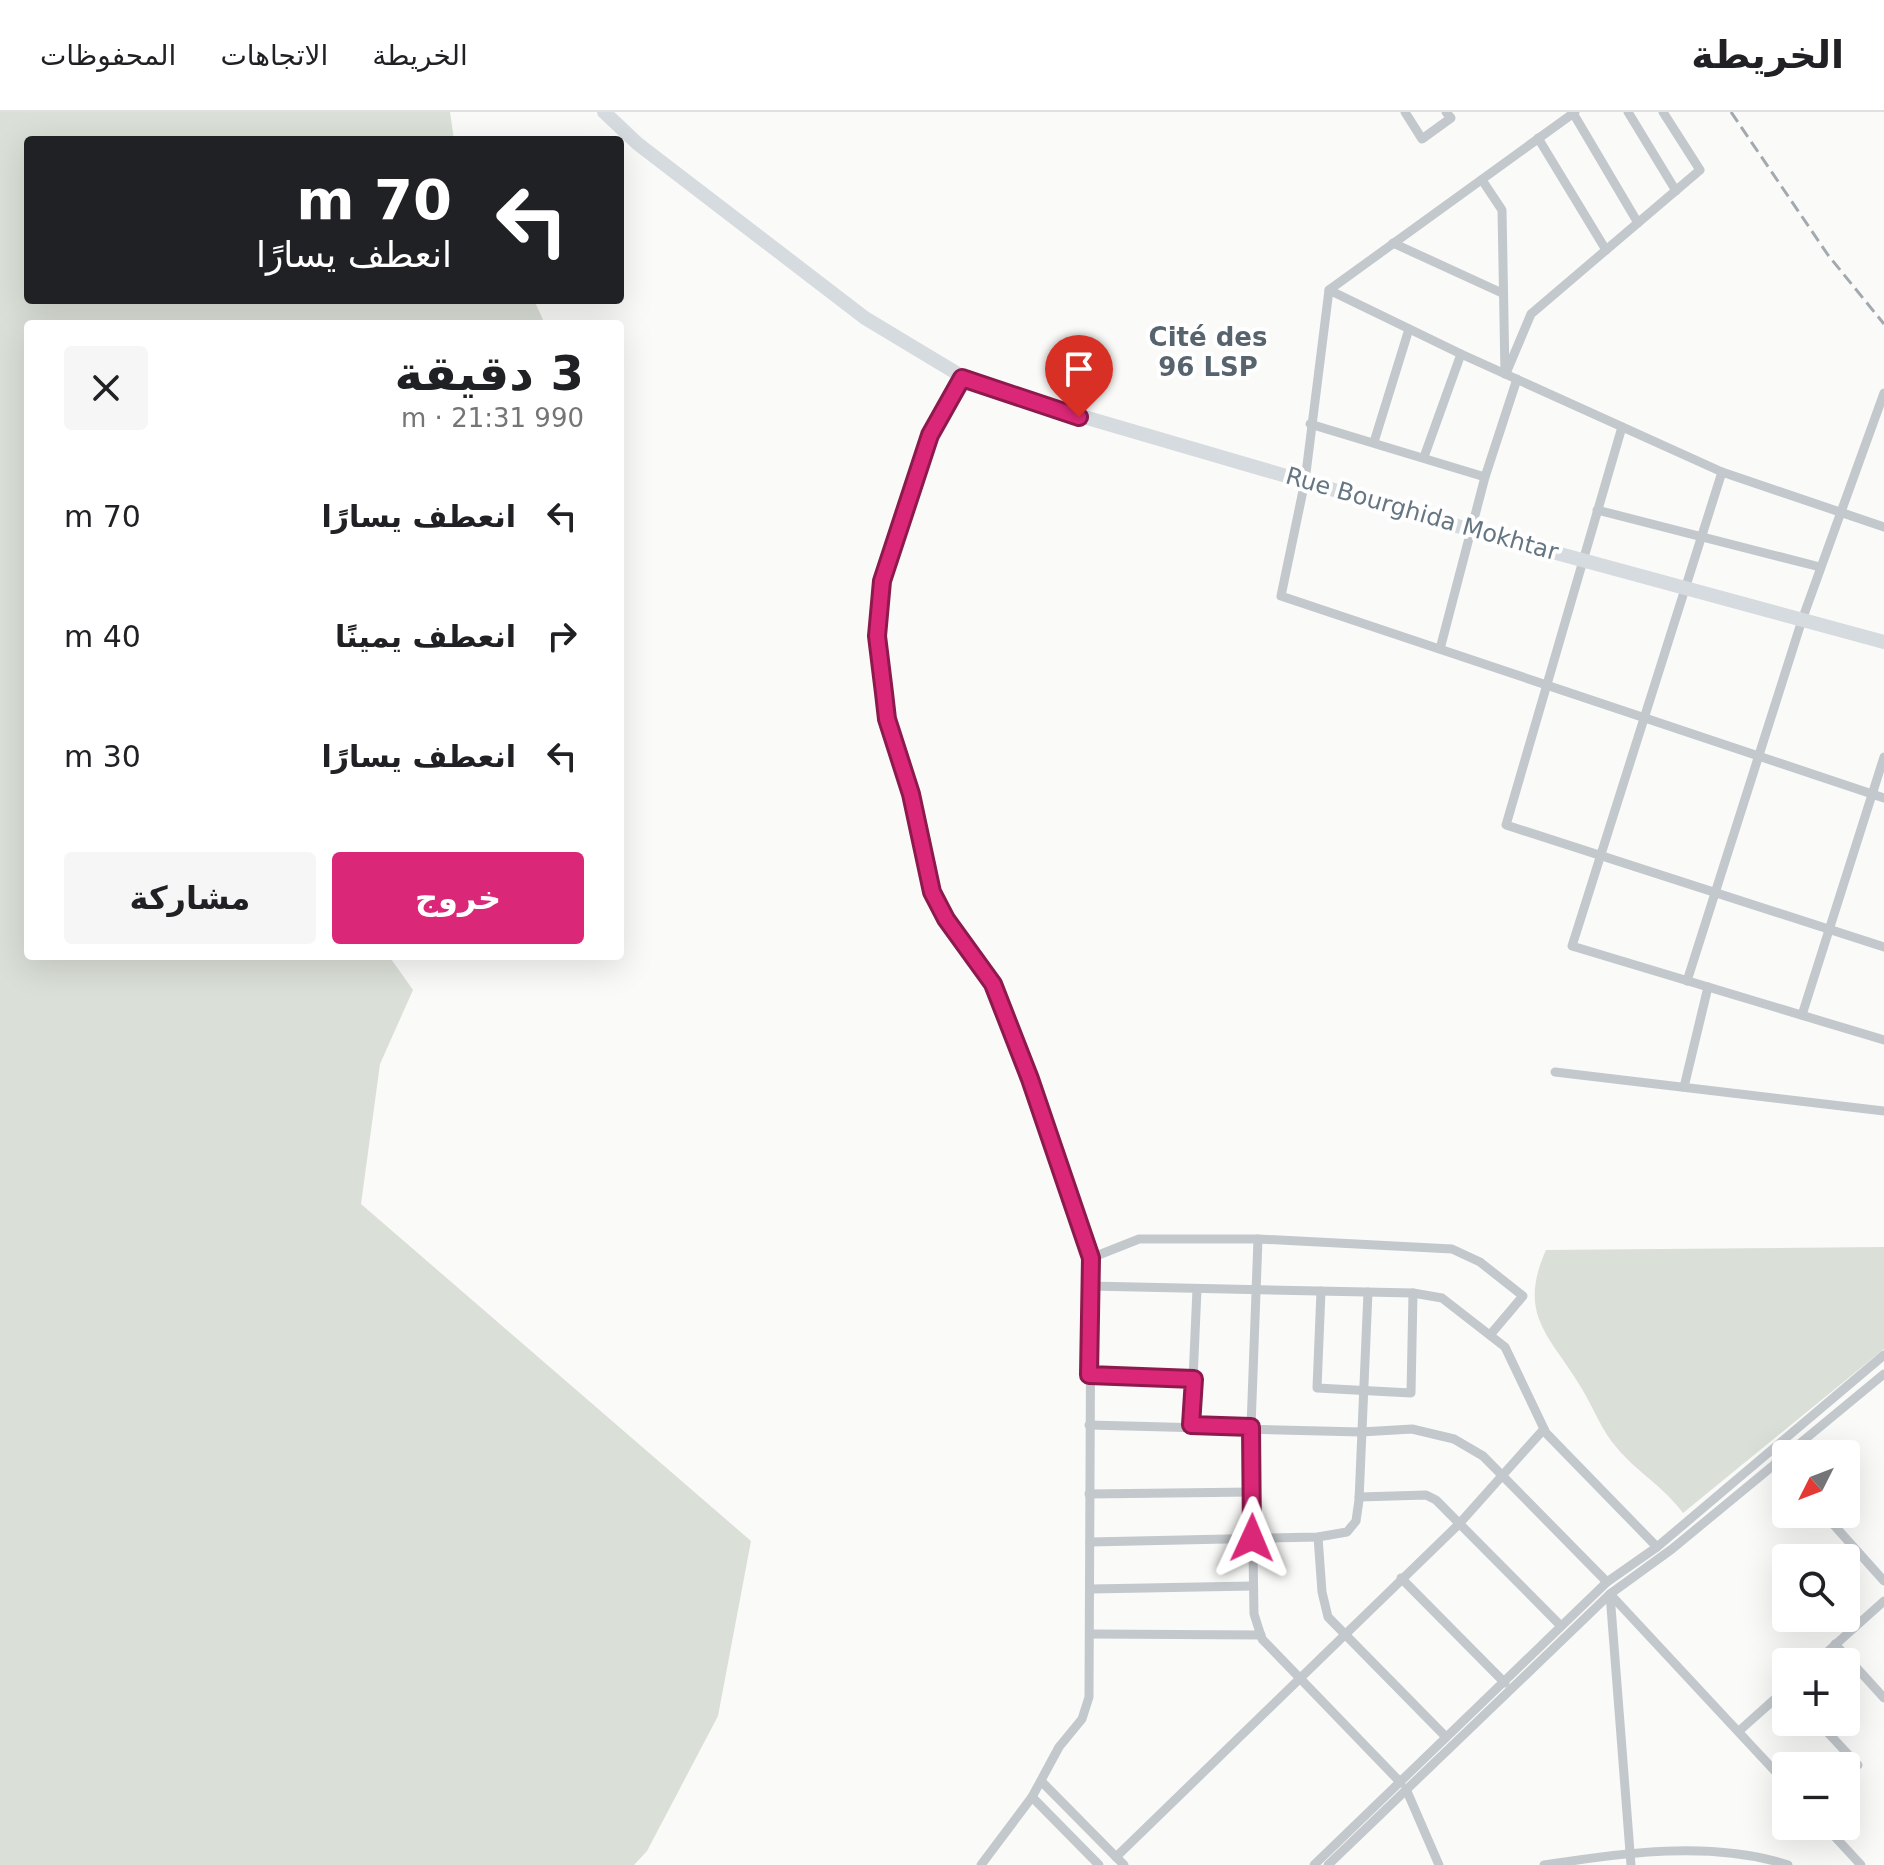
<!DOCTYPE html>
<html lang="ar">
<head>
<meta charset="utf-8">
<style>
	body { margin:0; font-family:"DejaVu Sans",Cairo,sans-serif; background:#f6f6f6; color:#202124; direction:rtl; height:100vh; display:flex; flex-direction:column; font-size:30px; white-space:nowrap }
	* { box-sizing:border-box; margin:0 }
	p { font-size:26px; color:#757577 }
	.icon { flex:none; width:44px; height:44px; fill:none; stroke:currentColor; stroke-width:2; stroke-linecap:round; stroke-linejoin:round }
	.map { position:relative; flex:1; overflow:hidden; direction:ltr }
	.drawer { position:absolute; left:24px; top:208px; width:600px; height:640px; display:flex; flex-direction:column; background:#fff; border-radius:8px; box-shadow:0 8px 32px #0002; direction:rtl }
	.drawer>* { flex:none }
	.top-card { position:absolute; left:24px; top:24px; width:600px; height:168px; border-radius:8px; box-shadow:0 8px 32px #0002; direction:rtl; background:#202124; color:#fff; overflow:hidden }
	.needle { width:52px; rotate:228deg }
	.buttons { position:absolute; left:1772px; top:1328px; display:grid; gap:16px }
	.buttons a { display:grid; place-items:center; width:88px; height:88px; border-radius:8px; background:#fff; box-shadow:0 8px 32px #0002; font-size:40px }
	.pin { position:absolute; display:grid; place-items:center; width:68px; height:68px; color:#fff; margin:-82px -34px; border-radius:50% 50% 50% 0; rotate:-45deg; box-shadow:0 0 8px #0007 }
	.pin .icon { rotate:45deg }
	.me { position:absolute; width:88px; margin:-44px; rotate:1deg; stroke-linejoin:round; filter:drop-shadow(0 0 6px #0008) }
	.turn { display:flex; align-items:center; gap:28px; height:168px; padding:0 40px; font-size:36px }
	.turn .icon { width:104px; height:104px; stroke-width:2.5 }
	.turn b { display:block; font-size:56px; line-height:68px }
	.round { display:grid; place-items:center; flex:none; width:84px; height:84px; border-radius:8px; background:#f6f6f6 }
	.head { display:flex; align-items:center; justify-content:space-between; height:136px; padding:0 40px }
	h1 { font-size:48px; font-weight:600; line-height:60px }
	.action { display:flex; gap:16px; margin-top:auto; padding:16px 40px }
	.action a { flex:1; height:92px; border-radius:8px; background:#db2777; color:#fff; font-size:32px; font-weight:600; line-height:92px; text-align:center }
	.action a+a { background:#f6f6f6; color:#202124 }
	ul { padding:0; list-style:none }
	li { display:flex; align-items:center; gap:24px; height:120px; padding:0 40px }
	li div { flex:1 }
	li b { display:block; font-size:30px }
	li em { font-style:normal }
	header { display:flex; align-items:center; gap:48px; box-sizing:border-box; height:112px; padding:0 40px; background:#fff; border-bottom:2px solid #e0e0e0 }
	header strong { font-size:38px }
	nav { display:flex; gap:44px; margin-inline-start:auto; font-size:28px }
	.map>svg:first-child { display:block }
</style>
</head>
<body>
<header>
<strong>الخريطة</strong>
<nav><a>الخريطة</a><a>الاتجاهات</a><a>المحفوظات</a></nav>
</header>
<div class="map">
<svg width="1884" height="1753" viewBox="0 0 1884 1753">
	<rect width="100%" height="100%" fill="#fafaf8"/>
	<g fill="#dadfd7">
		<polygon points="0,0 450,0 454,28 28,28 28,188 534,188 545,212 28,212 28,844 389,844 413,878 380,952 361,1092 751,1429 718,1604 647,1739 634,1753 0,1753"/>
		<path d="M 1884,1135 L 1884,1237 L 1683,1401 C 1664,1375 1637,1360 1617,1336 C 1602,1319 1594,1297 1582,1277 C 1552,1225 1516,1205 1546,1138 Z"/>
	</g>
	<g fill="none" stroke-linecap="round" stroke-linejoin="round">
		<g stroke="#c3c8cc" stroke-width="9">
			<polyline points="1405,0 1422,27 1451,6 1446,0"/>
			<polyline points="1575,0 1329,178 1305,369 1281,484 1884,686"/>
			<polyline points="1628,0 1676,79"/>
			<polyline points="1573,1 1638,111"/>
			<polyline points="1538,26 1606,138 1700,58 1663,0"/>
			<polyline points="1482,68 1502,98 1505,262"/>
			<polyline points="1393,131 1502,181"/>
			<polyline points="1329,178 1461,242 1722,360 1884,415"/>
			<polyline points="1507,259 1531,202 1606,138"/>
			<polyline points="962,266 930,323 919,356 882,469 877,524 887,607 911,682 932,780 946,807 993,872 1030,967 1091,1146 1089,1585 1082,1607 1059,1635 1032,1685 981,1753"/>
			<polyline points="1310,312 1485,365"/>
			<polyline points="1622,315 1506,713 1884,835"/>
			<polyline points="1374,330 1409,217"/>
			<polyline points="1424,345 1461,242"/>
			<polyline points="1722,360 1572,834 1884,928"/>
			<polyline points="1597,398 1820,455"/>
			<polyline points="1440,537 1485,365 1517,267"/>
			<polyline points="1687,869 1802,508 1884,281"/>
			<polyline points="1802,903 1884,645"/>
			<polyline points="1555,960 1884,999"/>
			<polyline points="1684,975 1708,875"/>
			<polyline points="1258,1127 1251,1315 1254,1502 1262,1527 1401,1671"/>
			<polyline points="1091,1146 1139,1127 1258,1127 1452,1137 1480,1150 1523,1184 1490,1223"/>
			<polyline points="1090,1174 1413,1181 1442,1186 1505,1235 1546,1321 1657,1435"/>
			<polyline points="1321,1179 1317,1276 1411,1281 1413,1181"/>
			<polyline points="1089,1263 1194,1267"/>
			<polyline points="1089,1313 1361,1320 1412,1317 1454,1327 1483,1344 1607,1470"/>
			<polyline points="1191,1313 1197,1177"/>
			<polyline points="1776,1349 1786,1360"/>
			<polyline points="1089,1382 1252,1380"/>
			<polyline points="1359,1385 1426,1383 1436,1388 1560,1513"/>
			<polyline points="1824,1402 1884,1469"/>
			<polyline points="1318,1425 1322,1480 1328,1505 1446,1625"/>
			<polyline points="1090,1430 1318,1425 1347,1420 1356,1409 1359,1388 1368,1180"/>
			<polyline points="1401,1466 1505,1571"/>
			<polyline points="1091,1477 1253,1474"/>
			<polyline points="1610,1482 1631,1753"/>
			<polyline points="1610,1482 1786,1671"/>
			<polyline points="1091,1522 1261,1523"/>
			<polyline points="1835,1532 1884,1586"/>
			<polyline points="1816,1550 1884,1489"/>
			<polyline points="1818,1610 1858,1653"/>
			<polyline points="1739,1619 1786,1577"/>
			<polyline points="1042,1670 1124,1753"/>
			<polyline points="1406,1677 1439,1753"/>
			<polyline points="1032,1685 1099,1753"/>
			<polyline points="1825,1714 1861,1753"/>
			<polyline points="1116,1745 1459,1412 1544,1317"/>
			<polyline points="1314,1753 1607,1470 1657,1435 1884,1243"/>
			<polyline points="1328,1753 1610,1482 1672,1437 1884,1262"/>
			<path d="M 1544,1753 C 1621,1741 1712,1728 1788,1753"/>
		</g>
		<polyline stroke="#d6dbdf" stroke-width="14" points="604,0 638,32 865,206 978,274 1471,418 1884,530"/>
		<polyline stroke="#a2aab0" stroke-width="3" stroke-dasharray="12 6" stroke-linecap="butt" points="1731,0 1828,143 1884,212"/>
	</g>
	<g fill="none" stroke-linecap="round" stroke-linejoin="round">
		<defs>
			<polyline id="route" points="1079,305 962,266 930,323 882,469 877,524 884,581 887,607 911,682 932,780 946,807 993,872 1030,967 1091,1146 1089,1263 1194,1267 1191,1313 1251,1315 1252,1426"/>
		</defs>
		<use href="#route" stroke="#8e194d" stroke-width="20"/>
		<use href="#route" stroke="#db2777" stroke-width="14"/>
	</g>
	<g text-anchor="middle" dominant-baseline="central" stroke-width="8" stroke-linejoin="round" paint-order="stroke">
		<g font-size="24" fill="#657683" stroke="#fff">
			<text transform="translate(1422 402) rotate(16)">Rue Bourghida Mokhtar</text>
		</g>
		<g font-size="26" font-weight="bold" fill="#57646e" stroke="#fff">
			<text x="1208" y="225">Cité des<tspan x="1208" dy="30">96 LSP</tspan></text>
		</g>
	</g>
</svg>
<div class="buttons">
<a><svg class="needle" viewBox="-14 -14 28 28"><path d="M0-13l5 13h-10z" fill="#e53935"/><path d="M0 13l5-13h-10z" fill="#757577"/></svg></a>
<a><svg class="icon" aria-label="search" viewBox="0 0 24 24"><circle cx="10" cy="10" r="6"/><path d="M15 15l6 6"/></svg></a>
<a>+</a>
<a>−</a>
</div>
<div class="pin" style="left:1079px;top:305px;background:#d93025"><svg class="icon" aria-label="arrive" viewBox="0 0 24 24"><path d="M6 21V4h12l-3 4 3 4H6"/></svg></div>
<svg class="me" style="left:1252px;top:1426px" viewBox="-20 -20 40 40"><path d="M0-17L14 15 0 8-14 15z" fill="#db2777" stroke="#fff" stroke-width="4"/></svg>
<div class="top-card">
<div class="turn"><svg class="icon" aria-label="left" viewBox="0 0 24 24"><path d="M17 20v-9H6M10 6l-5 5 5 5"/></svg><div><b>70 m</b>انعطف يسارًا</div></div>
</div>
<section class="drawer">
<div class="head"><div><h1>3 دقيقة</h1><p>990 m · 21:31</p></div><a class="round"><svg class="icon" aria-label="close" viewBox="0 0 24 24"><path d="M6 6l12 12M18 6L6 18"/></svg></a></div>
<ul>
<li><svg class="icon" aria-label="left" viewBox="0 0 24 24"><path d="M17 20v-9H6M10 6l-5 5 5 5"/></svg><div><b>انعطف يسارًا</b></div><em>70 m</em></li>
<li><svg class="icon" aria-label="right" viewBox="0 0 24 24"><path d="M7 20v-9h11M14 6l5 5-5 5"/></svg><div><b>انعطف يمينًا</b></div><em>40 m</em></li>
<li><svg class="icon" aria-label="left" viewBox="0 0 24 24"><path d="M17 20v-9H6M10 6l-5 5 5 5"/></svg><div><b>انعطف يسارًا</b></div><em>30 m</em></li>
</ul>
<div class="action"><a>خروج</a><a>مشاركة</a></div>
</section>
</div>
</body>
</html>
